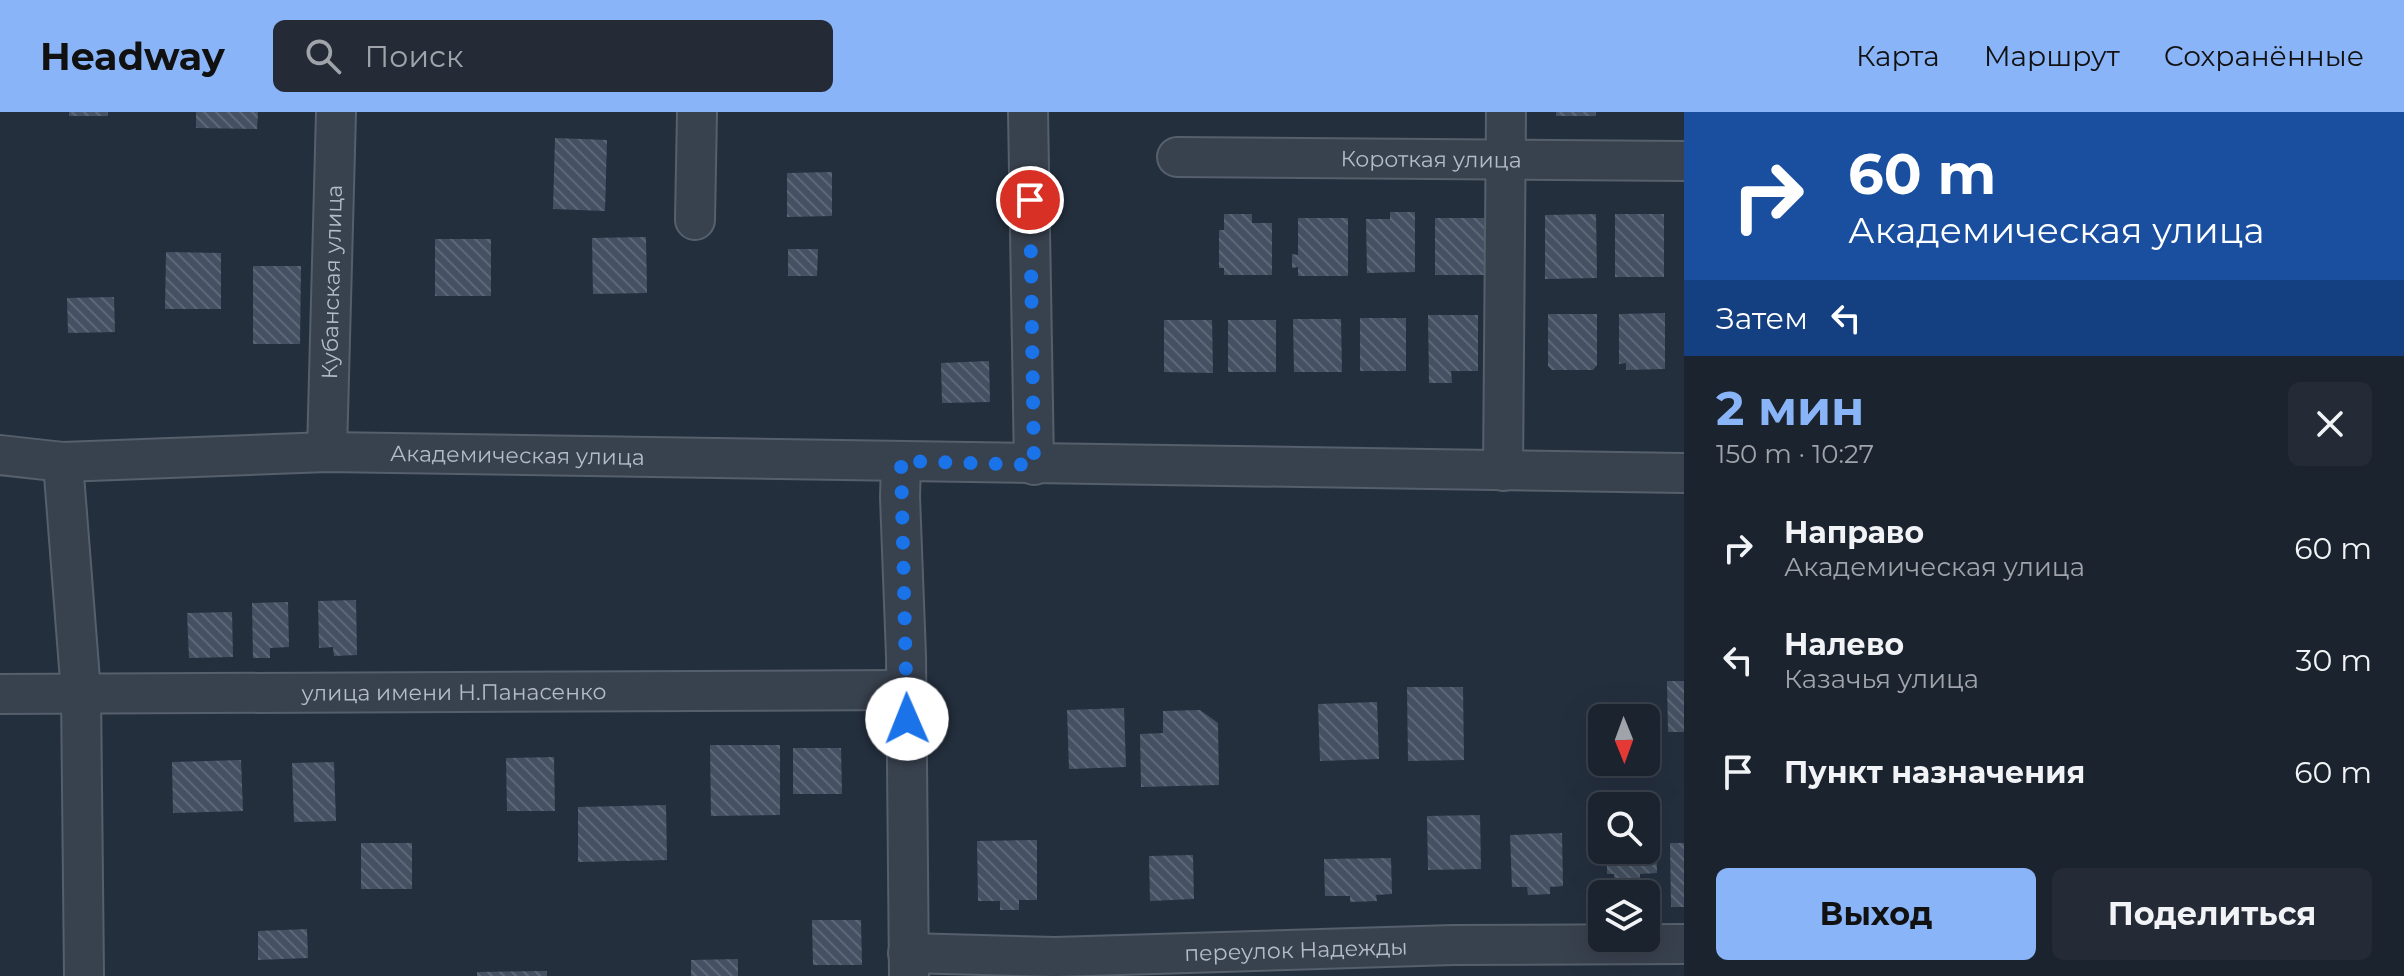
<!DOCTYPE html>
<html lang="ru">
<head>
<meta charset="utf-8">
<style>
	body { margin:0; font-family:Montserrat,sans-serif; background:#242b36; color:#f1f3f6; height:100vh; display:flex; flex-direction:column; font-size:30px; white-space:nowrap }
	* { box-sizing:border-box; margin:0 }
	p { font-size:26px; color:#a0a4aa }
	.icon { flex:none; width:44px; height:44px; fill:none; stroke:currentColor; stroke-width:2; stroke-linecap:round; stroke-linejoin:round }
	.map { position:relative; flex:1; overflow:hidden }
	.details { display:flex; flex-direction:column; background:#1b232e; width:720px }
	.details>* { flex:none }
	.guide { background:#1a4fa0; color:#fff; overflow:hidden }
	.needle { width:52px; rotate:179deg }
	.fabs { position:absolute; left:1588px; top:592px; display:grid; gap:16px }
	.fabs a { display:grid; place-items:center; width:72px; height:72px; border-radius:12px; background:#1b232e; box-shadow:0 8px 32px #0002,0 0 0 2px #39404a; font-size:40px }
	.pin { position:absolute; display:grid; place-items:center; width:68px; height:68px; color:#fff; margin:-34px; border:4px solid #fff; border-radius:50%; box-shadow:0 2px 8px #0007 }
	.me { position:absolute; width:88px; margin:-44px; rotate:359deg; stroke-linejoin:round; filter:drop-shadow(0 0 6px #0008) }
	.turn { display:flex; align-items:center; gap:28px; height:168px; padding:0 32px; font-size:36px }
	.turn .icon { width:104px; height:104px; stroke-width:2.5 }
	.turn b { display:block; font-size:56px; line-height:68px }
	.then { display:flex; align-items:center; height:76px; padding:0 32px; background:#0003; gap:16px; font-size:30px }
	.round { display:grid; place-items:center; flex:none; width:84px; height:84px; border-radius:12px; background:#242b36 }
	.headline { display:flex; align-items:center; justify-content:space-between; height:136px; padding:0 32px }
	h1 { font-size:48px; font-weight:700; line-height:60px; color:#8ab4f8 }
	.cta { display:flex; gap:16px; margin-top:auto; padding:16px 32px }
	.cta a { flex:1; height:92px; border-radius:12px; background:#8ab4f8; color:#111; font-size:32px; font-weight:700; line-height:92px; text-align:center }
	.cta a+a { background:#242b36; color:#f1f3f6 }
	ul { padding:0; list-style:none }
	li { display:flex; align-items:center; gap:24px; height:112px; padding:0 32px }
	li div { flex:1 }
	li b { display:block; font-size:30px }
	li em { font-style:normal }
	header { display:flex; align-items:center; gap:48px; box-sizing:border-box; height:112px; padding:0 40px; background:#8ab4f8; color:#111 }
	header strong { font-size:38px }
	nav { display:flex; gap:44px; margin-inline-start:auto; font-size:28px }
	.search { width:560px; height:72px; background:#242b36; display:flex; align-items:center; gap:20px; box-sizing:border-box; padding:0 28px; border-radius:12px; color:#a0a4aa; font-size:30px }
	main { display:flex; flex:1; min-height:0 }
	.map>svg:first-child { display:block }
</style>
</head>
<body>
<header>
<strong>Headway</strong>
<div class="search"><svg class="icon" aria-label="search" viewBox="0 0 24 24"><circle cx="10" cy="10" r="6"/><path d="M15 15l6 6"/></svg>Поиск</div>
<nav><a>Карта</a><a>Маршрут</a><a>Сохранённые</a></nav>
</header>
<main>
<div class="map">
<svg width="1684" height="864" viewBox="0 0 1684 864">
	<defs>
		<pattern id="building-back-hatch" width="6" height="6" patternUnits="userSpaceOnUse" patternTransform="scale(2)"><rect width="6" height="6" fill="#455162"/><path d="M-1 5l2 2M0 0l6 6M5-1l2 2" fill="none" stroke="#5d6877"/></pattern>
	</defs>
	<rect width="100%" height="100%" fill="#242f3e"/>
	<g fill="url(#building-back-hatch)">
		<rect x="69" y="0" width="39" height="4"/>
		<polygon points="196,0 258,0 257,17 196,16"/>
		<rect x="1556" y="0" width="40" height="4"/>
		<polygon points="555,26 607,28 605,99 553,97"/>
		<polygon points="832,60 832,104 787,105 787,61"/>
		<polygon points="1390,100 1415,100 1415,160 1367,161 1366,107 1390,107"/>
		<polygon points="1224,102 1252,102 1252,111 1272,111 1272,163 1224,163 1224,156 1219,156 1219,118 1224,118"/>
		<polygon points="1596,102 1597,166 1545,167 1545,103"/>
		<rect x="1615" y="102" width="49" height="63"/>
		<polygon points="1298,106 1348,106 1348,164 1298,164 1298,155 1292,156 1292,142 1298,143"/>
		<rect x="1435" y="106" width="49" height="57"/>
		<polygon points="646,125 647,181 593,182 592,126"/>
		<rect x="435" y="127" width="56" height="57"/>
		<polygon points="788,137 818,137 817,164 788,164"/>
		<polygon points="166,140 221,141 221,197 165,197"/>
		<polygon points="253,154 301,154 300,232 253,232"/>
		<polygon points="114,185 115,220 68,221 67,186"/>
		<polygon points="1665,201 1665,257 1626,258 1626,251 1619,252 1619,202"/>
		<polygon points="1548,202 1597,202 1597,253 1593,258 1552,258 1548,254"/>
		<polygon points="1428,203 1478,203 1478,259 1451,259 1452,271 1429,271"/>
		<rect x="1360" y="206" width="46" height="53"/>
		<polygon points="1293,207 1341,207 1342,260 1294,260"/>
		<polygon points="1164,208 1212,208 1213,261 1164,260"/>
		<rect x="1228" y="208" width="48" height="52"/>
		<polygon points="989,249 990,290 942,291 941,251"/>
		<polygon points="356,488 357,543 334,544 333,535 319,536 318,489"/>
		<polygon points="288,490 289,535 270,536 270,546 253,546 252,491"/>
		<polygon points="232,500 233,545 189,546 187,501"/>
		<polygon points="1667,569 1684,569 1684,620 1668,620"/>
		<polygon points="1407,575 1463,575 1464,648 1408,649"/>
		<polygon points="1377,590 1379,647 1320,649 1318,592"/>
		<polygon points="1124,596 1126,655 1069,657 1067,598"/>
		<polygon points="1200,598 1218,611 1219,673 1141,675 1140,622 1163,621 1163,599"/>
		<polygon points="710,633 780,633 780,703 711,704"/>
		<polygon points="793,636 841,636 842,682 793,682"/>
		<polygon points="554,645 555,699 507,699 506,646"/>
		<polygon points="241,648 243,699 173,701 172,650"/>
		<polygon points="334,650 336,709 294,710 292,651"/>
		<polygon points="666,693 667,748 578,750 578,695"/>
		<polygon points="1480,703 1481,757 1428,758 1427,704"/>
		<polygon points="1646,711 1656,711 1657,761 1640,762 1640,769 1615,770 1614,762 1607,762 1607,738 1646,738"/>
		<polygon points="1562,721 1563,774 1550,775 1550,782 1528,783 1527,775 1512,775 1510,723"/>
		<polygon points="1037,728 1037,788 1019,788 1019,798 1000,798 1000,789 978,789 977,729"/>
		<rect x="361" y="731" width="51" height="46"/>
		<polygon points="1670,731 1684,731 1684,795 1671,795"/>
		<polygon points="1193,743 1194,787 1150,789 1149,744"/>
		<polygon points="1391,746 1392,782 1376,783 1377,789 1350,790 1350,784 1325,784 1324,747"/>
		<polygon points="812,808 861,808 862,853 813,853"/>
		<polygon points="307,817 308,846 258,848 258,819"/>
		<polygon points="738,847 738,864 691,864 691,848"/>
		<polygon points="547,859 547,864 477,864 477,860"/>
	</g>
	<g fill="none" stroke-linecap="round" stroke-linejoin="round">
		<defs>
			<g id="minor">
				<polyline points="1028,0 1034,353"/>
				<path id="s1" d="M 1177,45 L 1684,49"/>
				<polyline points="695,108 697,0"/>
				<path id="s2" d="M 327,340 L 336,0"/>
				<path id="s3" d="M 0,343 L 63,350 L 327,340 L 1684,361"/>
				<polyline points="901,349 900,385 906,544 909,864"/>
				<polyline points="63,350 81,581 84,864"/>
				<polyline points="1503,359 1506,0"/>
				<path id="s4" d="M 0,582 L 906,578"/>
				<path id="s5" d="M 908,841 L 1055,845 L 1453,833 L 1684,832"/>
			</g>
		</defs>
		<use href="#minor" stroke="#565f6c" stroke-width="42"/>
		<use href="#minor" stroke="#38414e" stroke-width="38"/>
	</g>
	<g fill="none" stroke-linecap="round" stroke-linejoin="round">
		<polyline stroke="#1a73e8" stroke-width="14" stroke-dasharray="0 25.2" points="907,607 901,349 1034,353 1030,88"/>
	</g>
	<g text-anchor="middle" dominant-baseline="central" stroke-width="8" stroke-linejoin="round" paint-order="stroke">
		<g font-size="22" fill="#b4bcc9" stroke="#1d2633">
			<text stroke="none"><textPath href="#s1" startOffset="254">Короткая улица</textPath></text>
			<text stroke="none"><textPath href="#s2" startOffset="170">Кубанская улица</textPath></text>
			<text stroke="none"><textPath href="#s3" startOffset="518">Академическая улица</textPath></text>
			<text stroke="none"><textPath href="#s4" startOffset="454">улица имени Н.Панасенко</textPath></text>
			<text stroke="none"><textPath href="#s5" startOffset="388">переулок Надежды</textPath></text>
		</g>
	</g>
</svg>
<div class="fabs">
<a><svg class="needle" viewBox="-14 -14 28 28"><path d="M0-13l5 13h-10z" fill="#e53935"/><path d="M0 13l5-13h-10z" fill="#a0a4aa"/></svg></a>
<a><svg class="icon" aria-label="search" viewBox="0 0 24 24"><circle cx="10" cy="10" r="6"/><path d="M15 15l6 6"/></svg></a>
<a><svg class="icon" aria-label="layers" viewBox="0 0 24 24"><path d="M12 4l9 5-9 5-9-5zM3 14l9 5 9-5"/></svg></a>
</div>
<div class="pin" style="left:1030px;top:88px;background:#d93025"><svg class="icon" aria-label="arrive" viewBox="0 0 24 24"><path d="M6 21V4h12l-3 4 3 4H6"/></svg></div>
<svg class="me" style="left:907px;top:607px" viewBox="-20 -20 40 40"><circle r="19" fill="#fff"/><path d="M0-13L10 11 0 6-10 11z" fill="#1a73e8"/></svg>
</div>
<section class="details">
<div class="guide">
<div class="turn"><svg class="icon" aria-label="right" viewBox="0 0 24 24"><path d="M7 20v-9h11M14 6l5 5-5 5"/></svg><div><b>60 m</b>Академическая улица</div></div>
<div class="then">Затем<svg class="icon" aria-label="left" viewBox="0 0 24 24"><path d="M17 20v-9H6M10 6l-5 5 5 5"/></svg></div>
</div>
<div class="headline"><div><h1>2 мин</h1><p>150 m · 10:27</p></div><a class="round"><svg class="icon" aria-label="close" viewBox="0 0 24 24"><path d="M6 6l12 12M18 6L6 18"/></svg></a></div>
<ul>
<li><svg class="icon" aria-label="right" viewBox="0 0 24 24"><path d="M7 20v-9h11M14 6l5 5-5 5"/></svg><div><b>Направо</b><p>Академическая улица</p></div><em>60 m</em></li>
<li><svg class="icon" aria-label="left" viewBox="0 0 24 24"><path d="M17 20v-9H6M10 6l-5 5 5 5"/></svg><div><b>Налево</b><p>Казачья улица</p></div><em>30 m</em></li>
<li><svg class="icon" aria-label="arrive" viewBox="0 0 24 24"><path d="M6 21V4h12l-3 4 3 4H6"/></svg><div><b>Пункт назначения</b></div><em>60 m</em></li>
</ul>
<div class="cta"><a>Выход</a><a>Поделиться</a></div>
</section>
</main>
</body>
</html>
